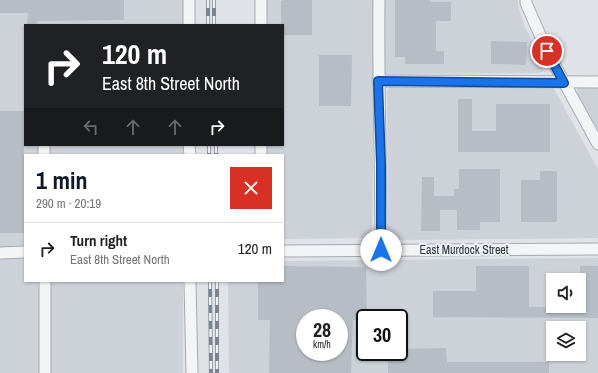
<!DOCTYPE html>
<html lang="en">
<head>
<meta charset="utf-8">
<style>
	body { margin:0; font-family:"Archivo Narrow",sans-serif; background:#f2f2f2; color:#202124; height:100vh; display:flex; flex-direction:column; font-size:15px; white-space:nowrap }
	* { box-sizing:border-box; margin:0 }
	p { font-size:13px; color:#757577 }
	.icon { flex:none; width:22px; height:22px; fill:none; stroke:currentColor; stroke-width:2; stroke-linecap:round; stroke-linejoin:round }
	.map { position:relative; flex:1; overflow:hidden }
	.drawer { position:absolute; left:24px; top:154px; width:260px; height:128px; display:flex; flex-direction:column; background:#fff; border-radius:0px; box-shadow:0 1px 3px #0004 }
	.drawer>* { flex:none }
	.guide { position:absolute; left:24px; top:24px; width:260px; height:122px; border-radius:0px; box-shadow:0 1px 3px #0004; background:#202124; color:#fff; overflow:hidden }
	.buttons { position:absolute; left:546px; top:273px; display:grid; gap:8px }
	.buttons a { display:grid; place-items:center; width:40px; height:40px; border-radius:0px; background:#fff; box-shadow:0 1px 3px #0004; font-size:20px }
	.speed { position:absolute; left:296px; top:309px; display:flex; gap:8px; font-size:20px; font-weight:700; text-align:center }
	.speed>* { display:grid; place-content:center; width:52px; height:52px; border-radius:50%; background:#fff; box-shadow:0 1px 3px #0004; line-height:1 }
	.speed small { font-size:10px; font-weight:400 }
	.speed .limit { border:2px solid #111; border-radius:6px; background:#fff; color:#111 }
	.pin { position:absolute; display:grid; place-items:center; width:34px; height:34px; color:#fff; margin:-17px; border:2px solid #fff; border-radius:50%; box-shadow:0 1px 4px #0007 }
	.me { position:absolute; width:44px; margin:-22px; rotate:0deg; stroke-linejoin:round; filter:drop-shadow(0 0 3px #0008) }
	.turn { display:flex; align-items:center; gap:14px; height:84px; padding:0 12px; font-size:18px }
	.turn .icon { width:52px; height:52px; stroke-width:2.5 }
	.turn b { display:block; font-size:28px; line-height:34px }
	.lanes { display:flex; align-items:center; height:38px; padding:0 12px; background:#0003; justify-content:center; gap:20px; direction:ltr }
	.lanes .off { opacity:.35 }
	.round { display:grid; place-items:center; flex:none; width:42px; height:42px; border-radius:0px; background:#f2f2f2 }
	.head { display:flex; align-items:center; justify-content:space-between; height:68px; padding:0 12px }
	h1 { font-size:24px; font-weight:800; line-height:30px; color:#111827 }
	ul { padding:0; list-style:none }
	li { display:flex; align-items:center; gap:12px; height:52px; padding:0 12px; border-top:1px solid #e0e0e0 }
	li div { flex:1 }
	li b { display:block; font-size:15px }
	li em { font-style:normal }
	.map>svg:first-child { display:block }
</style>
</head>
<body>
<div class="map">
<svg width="598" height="373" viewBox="0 0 598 373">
	<rect width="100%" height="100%" fill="#dfe3e8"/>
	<g fill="#cdd2d9" fill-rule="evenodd">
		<polygon points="0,0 183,0 183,25 25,25 25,145 183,145 183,155 25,155 25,281 183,281 183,373 0,373"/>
		<polygon points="263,0 518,0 519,9 525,27 544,66 543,71 539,73 374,74 372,230 370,235 365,238 283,239 283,155 263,155 263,145 283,145 283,25 263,25"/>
		<polygon points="395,86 549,86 554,89 598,169 598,238 396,240 391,237 388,230 387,92 389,87"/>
		<polygon points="580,86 598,86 598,130 578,95 577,89"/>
		<path d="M 598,258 L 598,373 L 229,373 L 228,281 L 283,281 L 283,261 ZM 553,280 L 579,280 L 579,306 L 553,306 ZM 305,318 L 339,318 L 339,352 L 305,352 ZM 365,318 L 399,318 L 399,352 L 365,352 ZM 553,328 L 579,328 L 579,354 L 553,354 Z"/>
	</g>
	<g fill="#b7bdc4" fill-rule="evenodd">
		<polygon points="0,0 124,0 124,20 38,21 36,25 27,25 28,13 0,13"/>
		<polygon points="284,0 312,0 312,35 283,35 283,25 281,25 281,1"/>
		<polygon points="395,0 430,0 430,2 451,2 451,21 436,21 436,51 444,51 444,64 405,64 405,57 395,57"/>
		<polygon points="491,41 527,42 526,65 491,64"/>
		<polygon points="319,55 352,55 351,106 319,106"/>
		<polygon points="458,99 472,99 472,131 496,131 496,104 550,104 550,152 458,152"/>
		<rect x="0" y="111" width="24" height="122"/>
		<polygon points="459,169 500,169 500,222 480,222 480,230 457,230 457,210 440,210 440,231 421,231 422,177 434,177 434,196 454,196 454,189 459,189"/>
		<polygon points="540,171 557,171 557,222 521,222 521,180 540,180"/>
		<path d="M 283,266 L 366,267 L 367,318 L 365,318 L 365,320 L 353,320 L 351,373 L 269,373 L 270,320 L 258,320 L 258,281 L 283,281 ZM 305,318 L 339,318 L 339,352 L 305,352 Z"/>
		<polygon points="476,266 529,266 529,307 580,307 580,266 598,266 598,318 433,317 433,291 476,291"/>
		<polygon points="446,348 447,362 549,362 549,373 388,373 388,352 399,352 399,349"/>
	</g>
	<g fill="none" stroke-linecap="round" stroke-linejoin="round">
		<defs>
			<g id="minor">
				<polyline points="189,0 189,25"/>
				<path d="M 379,0 C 378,83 381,167 381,250"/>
				<polyline points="526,0 526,3 547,51 598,144"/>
				<polyline points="261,25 261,0"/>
				<polyline points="378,81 598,82"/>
				<polyline points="189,145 190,155"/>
				<polyline points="44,155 44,145"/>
				<polyline points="261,155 261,145"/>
				<polyline points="283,251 598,249"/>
				<polyline points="0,253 25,252"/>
				<polyline points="45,281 45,373"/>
				<polyline points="190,281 192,373"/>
			</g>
		</defs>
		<use href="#minor" stroke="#a5aab2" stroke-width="13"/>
		<use href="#minor" stroke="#f2f4f6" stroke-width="11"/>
		<defs>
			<g id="rail">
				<polyline points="208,0 208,25"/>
				<polyline points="214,0 214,25"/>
				<polyline points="209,145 209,155"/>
				<polyline points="216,145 216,155"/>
				<polyline points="210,281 211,373"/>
				<polyline points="217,281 217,373"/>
			</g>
		</defs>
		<use href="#rail" stroke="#798490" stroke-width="4"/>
		<use href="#rail" stroke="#eef2f5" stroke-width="2.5" stroke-dasharray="8" stroke-linecap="butt"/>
	</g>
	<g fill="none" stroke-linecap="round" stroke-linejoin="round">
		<defs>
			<polyline id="route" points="381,250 381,164 378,81 564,83 547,51"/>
		</defs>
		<use href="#route" stroke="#114b97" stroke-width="10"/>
		<use href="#route" stroke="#1a73e8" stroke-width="7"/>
	</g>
	<g text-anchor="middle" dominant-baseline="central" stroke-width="4" stroke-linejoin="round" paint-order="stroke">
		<g font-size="12" fill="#29323e" stroke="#eef2f5">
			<text x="464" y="250">East Murdock Street</text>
		</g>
	</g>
</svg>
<div class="buttons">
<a><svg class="icon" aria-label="sound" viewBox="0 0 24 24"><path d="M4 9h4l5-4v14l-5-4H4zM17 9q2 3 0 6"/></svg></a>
<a><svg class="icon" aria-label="layers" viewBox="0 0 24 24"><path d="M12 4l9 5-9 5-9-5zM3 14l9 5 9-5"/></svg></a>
</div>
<div class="speed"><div>28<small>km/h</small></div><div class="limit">30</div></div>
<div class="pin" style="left:547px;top:51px;background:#d93025"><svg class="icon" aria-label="arrive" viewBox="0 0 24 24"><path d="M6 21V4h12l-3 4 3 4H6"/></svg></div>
<svg class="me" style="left:381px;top:250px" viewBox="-20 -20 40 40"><circle r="19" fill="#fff"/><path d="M0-13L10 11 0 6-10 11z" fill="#1a73e8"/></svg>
<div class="guide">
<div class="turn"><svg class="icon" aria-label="right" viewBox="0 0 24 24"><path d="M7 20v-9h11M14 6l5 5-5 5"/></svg><div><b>120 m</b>East 8th Street North</div></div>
<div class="lanes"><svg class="icon off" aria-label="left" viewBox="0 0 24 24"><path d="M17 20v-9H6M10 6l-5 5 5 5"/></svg><svg class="icon off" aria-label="ahead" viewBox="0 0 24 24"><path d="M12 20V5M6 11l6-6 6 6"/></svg><svg class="icon off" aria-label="ahead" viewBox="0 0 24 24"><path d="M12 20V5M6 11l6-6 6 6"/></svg><svg class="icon" aria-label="right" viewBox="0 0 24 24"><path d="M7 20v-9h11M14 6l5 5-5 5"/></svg></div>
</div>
<section class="drawer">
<div class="head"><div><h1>1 min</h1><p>290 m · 20:19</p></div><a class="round" style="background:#d93025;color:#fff"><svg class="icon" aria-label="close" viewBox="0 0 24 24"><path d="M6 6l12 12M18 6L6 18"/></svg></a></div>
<ul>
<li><svg class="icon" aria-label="right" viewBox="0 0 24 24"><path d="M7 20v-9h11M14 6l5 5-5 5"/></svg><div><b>Turn right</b><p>East 8th Street North</p></div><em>120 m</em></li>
</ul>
</section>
</div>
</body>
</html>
